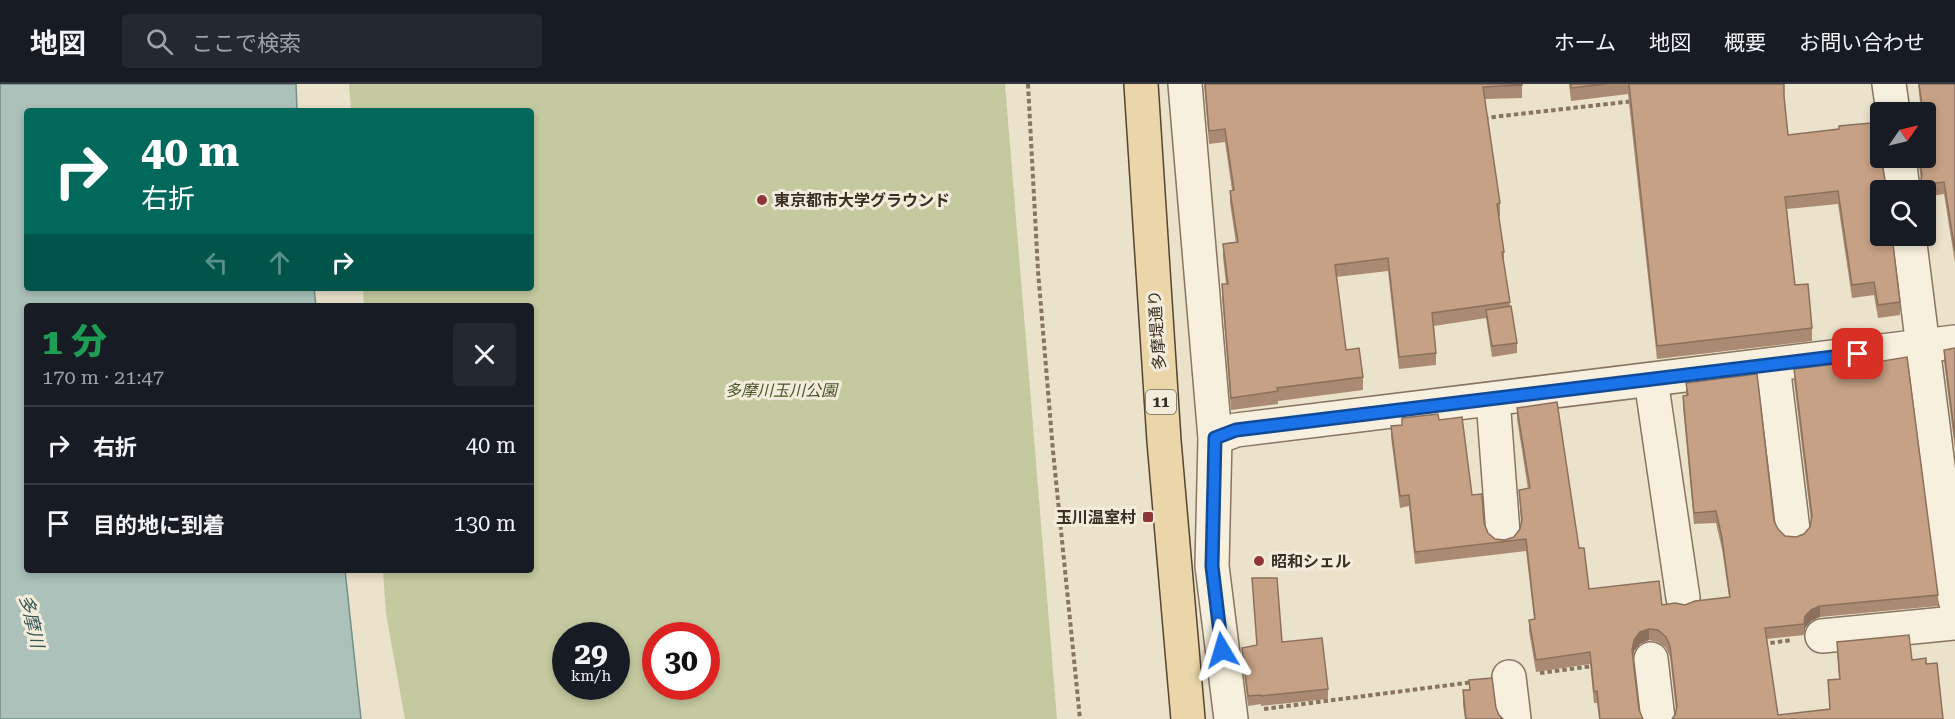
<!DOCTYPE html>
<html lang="ja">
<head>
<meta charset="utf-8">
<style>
	body { margin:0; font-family:"Roboto Serif","Noto Sans JP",serif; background:#242831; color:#f1f3f6; height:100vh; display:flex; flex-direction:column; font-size:22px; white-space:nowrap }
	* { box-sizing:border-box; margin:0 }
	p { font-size:20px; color:#9ea1a6 }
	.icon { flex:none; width:33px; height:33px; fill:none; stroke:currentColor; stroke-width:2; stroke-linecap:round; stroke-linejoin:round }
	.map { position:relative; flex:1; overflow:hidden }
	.side { position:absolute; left:24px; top:219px; width:510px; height:270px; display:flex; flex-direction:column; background:#171b24; border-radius:6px; box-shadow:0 3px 9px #0003 }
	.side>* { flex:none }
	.guide { position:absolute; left:24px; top:24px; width:510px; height:183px; border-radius:6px; box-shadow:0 3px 9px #0003; background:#00695c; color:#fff; overflow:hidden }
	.needle { width:39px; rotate:56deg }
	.tools { position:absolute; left:1870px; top:18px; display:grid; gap:12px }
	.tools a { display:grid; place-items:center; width:66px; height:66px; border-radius:6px; background:#171b24; box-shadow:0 3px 9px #0003; font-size:30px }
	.speed { position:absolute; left:552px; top:538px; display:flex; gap:12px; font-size:30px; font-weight:700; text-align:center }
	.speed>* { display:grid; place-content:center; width:78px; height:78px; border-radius:50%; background:#171b24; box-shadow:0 3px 9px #0003; line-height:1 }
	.speed small { font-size:15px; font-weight:400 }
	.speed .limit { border:9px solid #d22; background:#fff; color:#111 }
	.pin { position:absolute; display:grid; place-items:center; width:51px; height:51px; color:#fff; margin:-26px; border-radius:12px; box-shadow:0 3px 9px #0006 }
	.me { position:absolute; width:66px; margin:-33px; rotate:353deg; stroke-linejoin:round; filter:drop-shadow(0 0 4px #0008) }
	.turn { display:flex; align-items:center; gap:21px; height:126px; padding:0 18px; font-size:27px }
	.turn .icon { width:78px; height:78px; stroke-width:2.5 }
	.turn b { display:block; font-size:42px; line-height:51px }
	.lanes { display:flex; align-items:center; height:57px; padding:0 18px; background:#0003; justify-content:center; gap:30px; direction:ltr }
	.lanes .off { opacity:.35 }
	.round { display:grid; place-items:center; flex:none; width:63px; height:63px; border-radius:6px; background:#242831 }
	.head { display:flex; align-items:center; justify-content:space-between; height:102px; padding:0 18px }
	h1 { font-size:36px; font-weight:800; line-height:45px; color:#1e9e55 }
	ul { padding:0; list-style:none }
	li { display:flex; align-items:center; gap:18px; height:78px; padding:0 18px; border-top:2px solid #363941 }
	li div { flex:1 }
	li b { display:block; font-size:22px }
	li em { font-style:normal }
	header { display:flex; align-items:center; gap:36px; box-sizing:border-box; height:84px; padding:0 30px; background:#171b24; border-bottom:2px solid #363941 }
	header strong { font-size:28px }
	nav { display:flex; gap:33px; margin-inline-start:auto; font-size:21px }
	.search { width:420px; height:54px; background:#242831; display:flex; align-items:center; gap:15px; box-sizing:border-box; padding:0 21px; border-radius:6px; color:#9ea1a6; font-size:22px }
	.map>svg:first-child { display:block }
</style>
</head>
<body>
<header>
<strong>地図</strong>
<div class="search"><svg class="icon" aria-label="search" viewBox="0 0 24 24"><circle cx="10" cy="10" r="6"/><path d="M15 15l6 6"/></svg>ここで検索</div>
<nav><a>ホーム</a><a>地図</a><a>概要</a><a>お問い合わせ</a></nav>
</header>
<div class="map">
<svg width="1955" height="635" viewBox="0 0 1955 635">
	<rect width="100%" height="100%" fill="#ebe2cb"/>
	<path fill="#c4c9a0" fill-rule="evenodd" d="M 349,0 L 1005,0 L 1057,635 L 405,635 L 386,530 L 383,486 L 531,486 L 531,222 L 364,222 L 363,204 L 531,204 L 531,27 L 351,27 ZM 566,552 L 616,552 L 616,603 L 566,603 ZM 656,552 L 706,552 L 706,603 L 656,603 Z"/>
	<polygon fill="#abc1ba" stroke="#728f88" stroke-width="1.5" points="0,0 296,0 297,27 27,27 27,204 314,204 316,222 27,222 27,486 345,486 361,635 0,635"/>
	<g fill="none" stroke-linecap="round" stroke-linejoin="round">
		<defs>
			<g id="minor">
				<polyline points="1185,0 1215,354 1212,482 1231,635"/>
				<polyline points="1889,0 1893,28"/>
				<polyline points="1899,74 1903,106"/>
				<polyline points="1909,152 1955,516"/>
				<polyline points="1773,281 1793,446"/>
				<polyline points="1651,296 1683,514"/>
				<polyline points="1493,315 1503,449"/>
				<polyline points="1215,354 1236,346 1955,258"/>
				<polyline points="1822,552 1955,539"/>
				<polyline points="1651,575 1658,635"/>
				<polyline points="1509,593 1514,635"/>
			</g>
			<polyline id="major" points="1141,0 1164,357 1188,635"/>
		</defs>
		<use href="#minor" stroke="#877561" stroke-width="36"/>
		<use href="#major" stroke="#564434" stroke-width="36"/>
		<g stroke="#877561" stroke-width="4" stroke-dasharray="4.5 3" stroke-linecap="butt">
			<polyline points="1028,0 1038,187 1053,367 1080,635"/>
			<polyline points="1484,34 1634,17"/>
			<polyline points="1763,560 1792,556"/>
			<polyline points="1540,589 1592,582"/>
			<polyline points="1264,625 1473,598"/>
		</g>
		<use href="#minor" stroke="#f7f0de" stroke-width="33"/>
		<use href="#major" stroke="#ead6a8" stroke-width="33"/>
	</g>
	<g fill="#aa8a72">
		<polygon points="1204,0 1522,0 1522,14 1484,15 1500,119 1500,132 1499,132 1504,168 1504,180 1510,222 1517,259 1517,269 1492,273 1486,234 1434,242 1436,269 1436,281 1399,285 1388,187 1336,193 1346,266 1363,293 1363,306 1278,317 1278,320 1231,326 1222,213 1222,200 1226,200 1223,173 1223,160 1236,159 1230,119 1230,107 1232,106 1225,58 1209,60"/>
		<polygon points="1569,0 1784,0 1784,12 1788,51 1881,106 1900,218 1900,231 1878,234 1874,211 1852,214 1838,120 1787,125 1795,201 1812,244 1812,257 1657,275 1628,10 1571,17"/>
		<polygon points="1918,0 1955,0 1955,179 1944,110 1926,113 1926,106 1920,106 1921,97 1918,74 1926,74 1926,28 1921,28"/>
		<polygon points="1955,264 1955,366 1944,278 1944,266"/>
		<polygon points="1794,285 1938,511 1938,522 1820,533 1811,537 1805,544 1804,551 1767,555 1778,631 1830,625 1828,596 1839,595 1837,569 1837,558 1912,576 1926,580 1943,635 1675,631 1676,627 1670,573 1666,564 1658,558 1649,556 1640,560 1634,567 1633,573 1639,626 1643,635 1599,635 1597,619 1594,619 1590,580 1536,588 1529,547 1529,536 1534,535 1526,467 1415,480 1409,422 1400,424 1391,353 1391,342 1402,341 1402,334 1439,336 1488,449 1495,455 1505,456 1514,453 1520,445 1521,440 1519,406 1528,405 1517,335 1517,324 1579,464 1589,505 1662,521 1685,521 1729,513 1722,465 1716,439 1694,440 1683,323 1683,312 1686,311 1686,299 1774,437 1778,445 1785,452 1796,453 1804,450 1810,443 1811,437 1794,297"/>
		<polygon points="1252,494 1282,558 1328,605 1328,615 1261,622 1261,620 1248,622 1242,573 1242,564 1257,561"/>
		<polygon points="1469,596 1496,624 1499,631 1503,635 1465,635 1463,621 1463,606 1469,606"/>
	</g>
	<g fill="#8b715d">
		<polygon points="1820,522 1820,533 1811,537 1805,544 1804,551 1804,540 1805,532 1811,526"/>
		<polygon points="1649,545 1649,556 1640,560 1634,567 1632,577 1632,566 1634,556 1640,548"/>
	</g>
	<g fill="#c6a185" stroke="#8b715d" stroke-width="1.5">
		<polygon points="1205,0 1522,0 1522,1 1483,3 1500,119 1497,120 1504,168 1502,168 1510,218 1432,229 1436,269 1399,273 1388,174 1335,181 1346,266 1359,264 1363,293 1277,304 1278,307 1231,314 1222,200 1228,200 1223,160 1238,158 1230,107 1234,106 1225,45 1209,47"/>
		<polygon points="1571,0 1607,0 1571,4"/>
		<polygon points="1629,0 1784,0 1784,12 1788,51 1839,45 1839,42 1881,38 1881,74 1885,96 1888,104 1890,106 1881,106 1881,152 1892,152 1900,218 1878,221 1874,198 1852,201 1838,107 1785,113 1795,201 1808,200 1812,244 1657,262"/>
		<polygon points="1919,0 1955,0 1955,167 1944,98 1920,101 1922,91 1919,74 1926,74 1926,28 1923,28"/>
		<polygon points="1511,222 1517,259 1492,262 1486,226"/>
		<polygon points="1955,264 1955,354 1944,266"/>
		<polygon points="1907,273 1938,511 1820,522 1811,526 1805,532 1804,540 1765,544 1778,631 1830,625 1828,596 1840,595 1837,558 1909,551 1912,576 1926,574 1926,580 1937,579 1943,635 1672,635 1675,631 1677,622 1670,562 1666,553 1658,546 1649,545 1640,548 1634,556 1632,566 1639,626 1643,635 1600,635 1597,607 1594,608 1590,568 1536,576 1529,536 1535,535 1526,455 1415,468 1409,411 1400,412 1391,342 1402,341 1402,334 1438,330 1439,336 1462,333 1472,411 1482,410 1484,439 1488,449 1495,455 1505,456 1514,453 1520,445 1522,436 1519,406 1530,404 1517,324 1557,318 1579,464 1584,464 1589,505 1659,497 1662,521 1675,519 1685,521 1695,517 1730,513 1722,454 1716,427 1694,429 1683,312 1688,311 1686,299 1757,290 1774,437 1778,445 1785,452 1796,453 1804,450 1810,443 1812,432 1794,285 1870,276 1871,279"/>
		<polygon points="1252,494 1277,494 1282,558 1322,554 1328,605 1261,612 1261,611 1248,612 1242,564 1257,561"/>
		<polygon points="1492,594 1496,624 1499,631 1503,635 1466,635 1463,606 1470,606 1469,596"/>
	</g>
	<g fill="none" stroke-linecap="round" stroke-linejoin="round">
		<defs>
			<polyline id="route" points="1222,566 1212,482 1215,354 1236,346 1858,270"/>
		</defs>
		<use href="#route" stroke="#114b97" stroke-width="15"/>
		<use href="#route" stroke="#1a73e8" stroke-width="10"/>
	</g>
	<g fill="#913636" stroke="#f3ecda" stroke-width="2">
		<circle cx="762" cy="116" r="6"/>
		<rect x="1142" y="427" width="12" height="12" rx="3"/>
		<circle cx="1259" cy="477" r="6"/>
	</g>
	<g text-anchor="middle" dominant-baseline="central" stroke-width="6" stroke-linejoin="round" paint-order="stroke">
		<rect fill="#f3ecda" stroke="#71675a" stroke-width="1.5" x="1146" y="306" width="30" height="24" rx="4.5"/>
		<g font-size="15" font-weight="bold" fill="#392e23">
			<text x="1161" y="318">11</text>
		</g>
		<g font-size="16" font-weight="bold" fill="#392e23" stroke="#f3ecda" text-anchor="start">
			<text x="774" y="116">東京都市大学グラウンド</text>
			<text x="1136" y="433" text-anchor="end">玉川温室村</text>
			<text x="1271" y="477">昭和シェル</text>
		</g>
		<g font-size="16" fill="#392e23" stroke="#f3ecda">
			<text transform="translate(1157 246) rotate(-94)">多摩堤通り</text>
		</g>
		<g font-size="16" font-style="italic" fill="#49542b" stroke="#f3ecda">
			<text x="781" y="306">多摩川玉川公園</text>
		</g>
		<g font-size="18" font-style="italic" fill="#335755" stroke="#f3ecda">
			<text transform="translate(32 537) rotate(77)">多摩川</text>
		</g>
	</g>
</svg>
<div class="tools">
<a><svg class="needle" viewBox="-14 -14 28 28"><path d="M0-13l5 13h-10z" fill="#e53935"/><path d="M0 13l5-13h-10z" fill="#9ea1a6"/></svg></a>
<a><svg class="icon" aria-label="search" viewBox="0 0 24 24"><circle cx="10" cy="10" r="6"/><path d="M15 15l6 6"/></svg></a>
</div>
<div class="speed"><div>29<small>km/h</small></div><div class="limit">30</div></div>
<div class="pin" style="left:1858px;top:270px;background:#d93025"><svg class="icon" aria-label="arrive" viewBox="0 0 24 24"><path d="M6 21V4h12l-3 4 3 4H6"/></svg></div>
<svg class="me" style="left:1222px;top:566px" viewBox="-20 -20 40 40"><path d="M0-17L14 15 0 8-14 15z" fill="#1a73e8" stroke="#fff" stroke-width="4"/></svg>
<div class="guide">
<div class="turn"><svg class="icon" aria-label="right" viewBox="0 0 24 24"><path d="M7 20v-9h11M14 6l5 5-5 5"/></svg><div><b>40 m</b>右折</div></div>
<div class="lanes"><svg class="icon off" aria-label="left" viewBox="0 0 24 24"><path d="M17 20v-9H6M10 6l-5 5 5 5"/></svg><svg class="icon off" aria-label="ahead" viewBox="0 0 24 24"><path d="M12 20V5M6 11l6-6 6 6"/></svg><svg class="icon" aria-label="right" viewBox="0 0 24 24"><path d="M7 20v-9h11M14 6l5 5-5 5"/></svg></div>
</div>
<section class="side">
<div class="head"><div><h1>1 分</h1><p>170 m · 21:47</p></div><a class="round"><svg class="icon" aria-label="close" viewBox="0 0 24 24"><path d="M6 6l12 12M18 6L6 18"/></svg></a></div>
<ul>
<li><svg class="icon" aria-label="right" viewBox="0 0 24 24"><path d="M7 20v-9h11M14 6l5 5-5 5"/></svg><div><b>右折</b></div><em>40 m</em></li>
<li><svg class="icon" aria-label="arrive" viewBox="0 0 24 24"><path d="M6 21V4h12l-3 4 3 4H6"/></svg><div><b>目的地に到着</b></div><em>130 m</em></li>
</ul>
</section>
</div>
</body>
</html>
